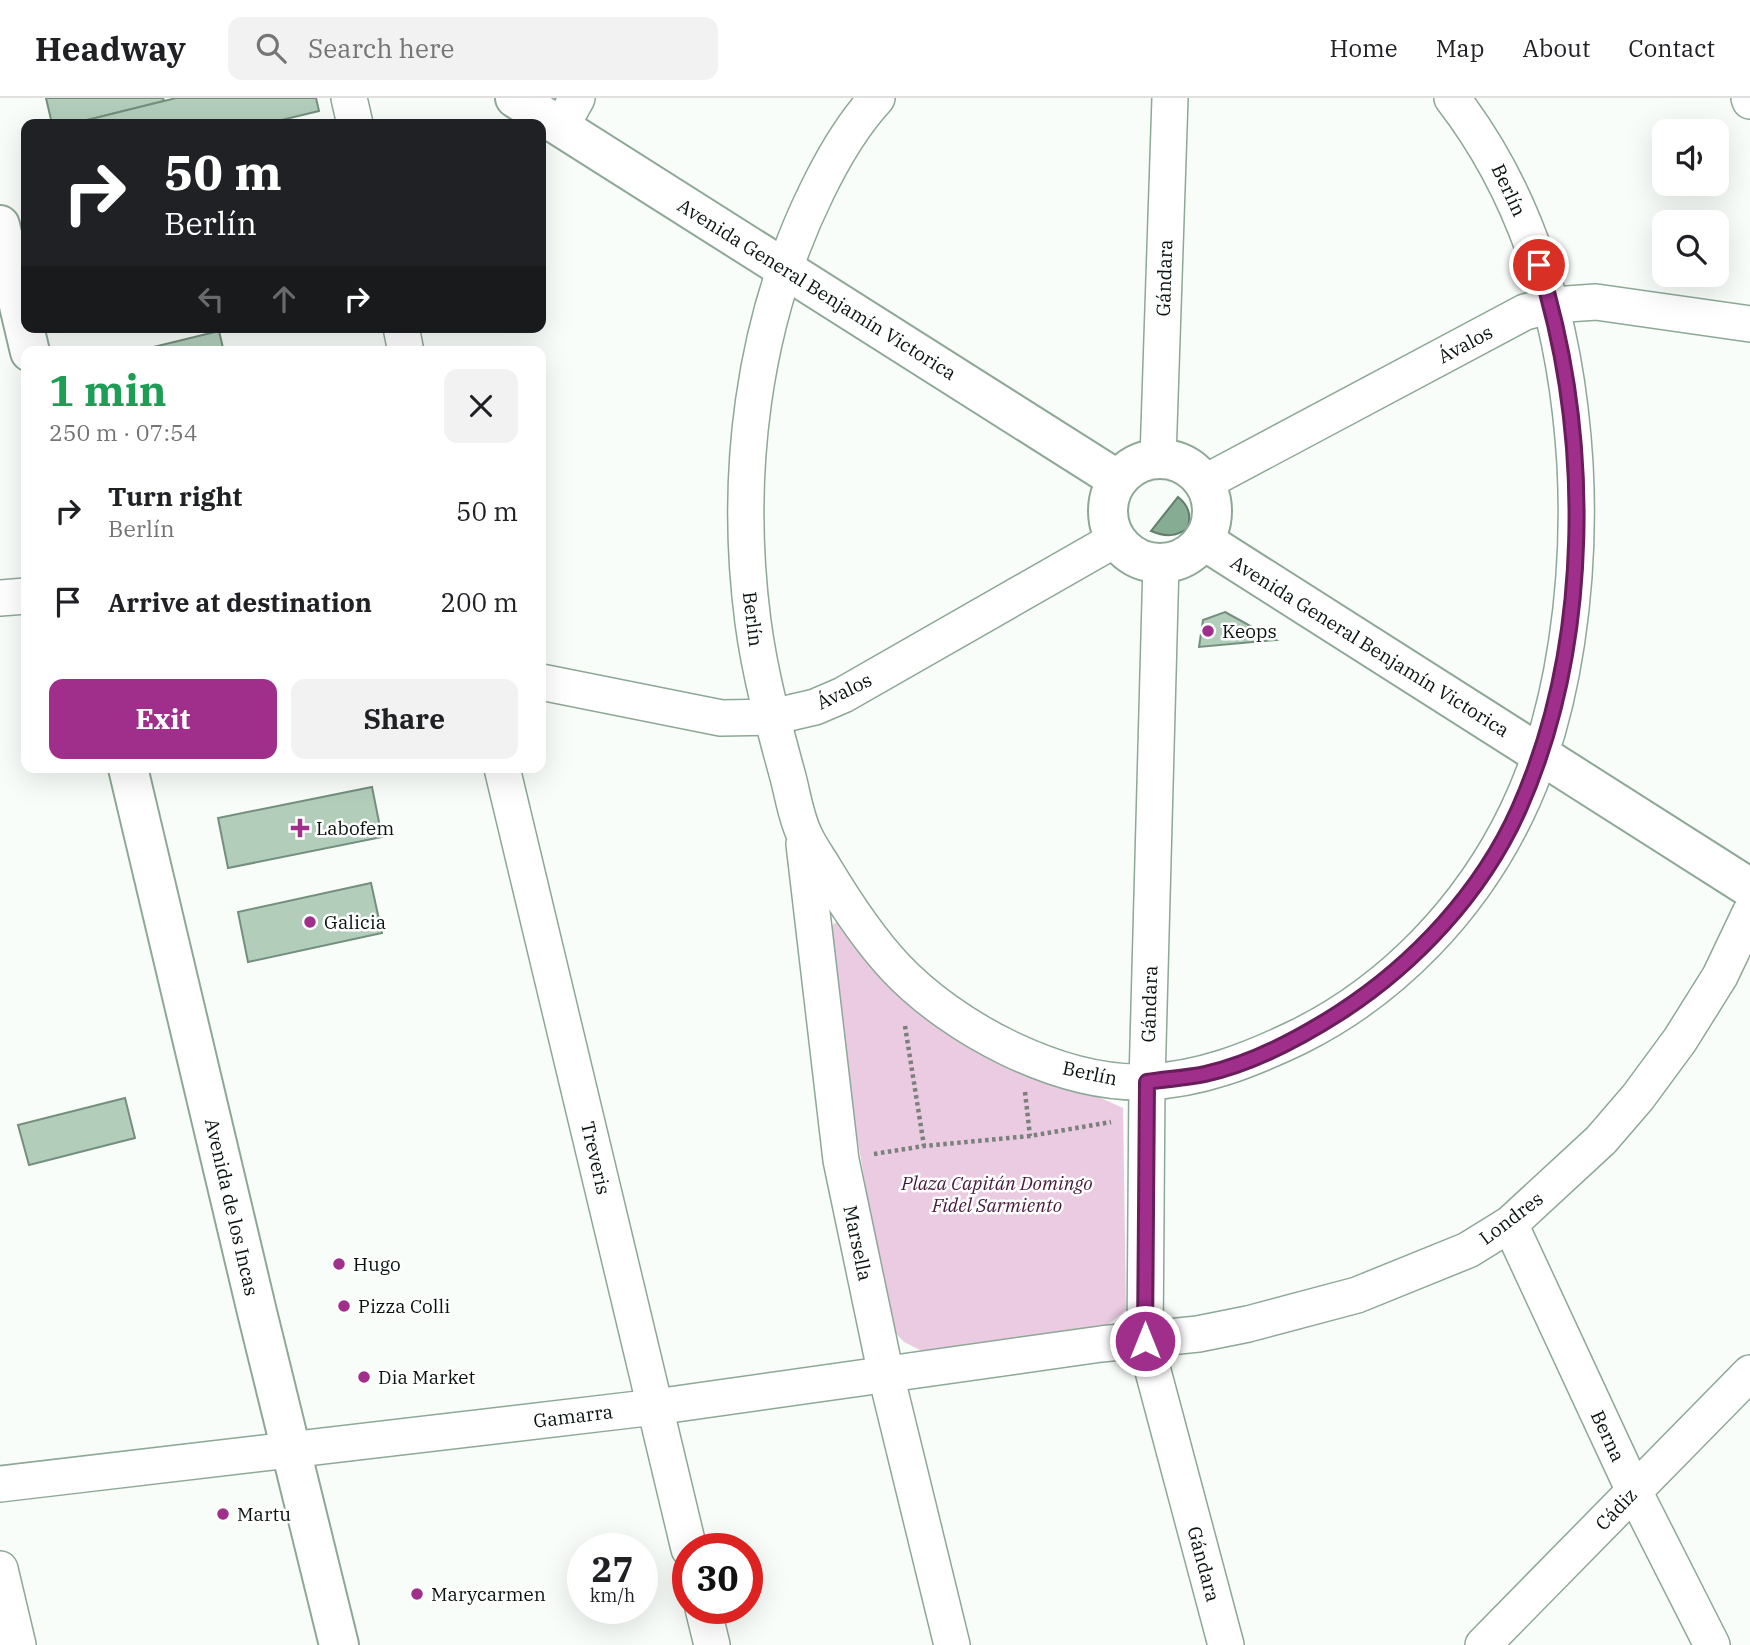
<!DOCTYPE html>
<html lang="en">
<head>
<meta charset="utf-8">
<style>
	body { margin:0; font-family:"IBM Plex Serif",serif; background:#f2f2f2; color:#202124; height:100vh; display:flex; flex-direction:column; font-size:26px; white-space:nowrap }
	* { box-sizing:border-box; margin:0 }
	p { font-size:23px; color:#757577 }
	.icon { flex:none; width:38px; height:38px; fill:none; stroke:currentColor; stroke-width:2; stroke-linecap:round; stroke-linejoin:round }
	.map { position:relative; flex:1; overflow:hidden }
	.side { position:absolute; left:21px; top:248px; width:525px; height:427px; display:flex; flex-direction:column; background:#fff; border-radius:14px; box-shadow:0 7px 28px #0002 }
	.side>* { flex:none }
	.guide { position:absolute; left:21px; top:21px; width:525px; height:214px; border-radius:14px; box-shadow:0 7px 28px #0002; background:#202124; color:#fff; overflow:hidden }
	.tools { position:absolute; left:1652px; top:21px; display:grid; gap:14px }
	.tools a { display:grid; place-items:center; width:77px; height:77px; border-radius:14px; background:#fff; box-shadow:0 7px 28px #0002; font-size:35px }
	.speed { position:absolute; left:567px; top:1435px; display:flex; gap:14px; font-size:35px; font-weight:700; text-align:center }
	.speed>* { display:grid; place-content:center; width:91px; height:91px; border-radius:50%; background:#fff; box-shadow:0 7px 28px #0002; line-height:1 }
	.speed small { font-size:18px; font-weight:400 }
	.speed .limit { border:10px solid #d22; background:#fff; color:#111 }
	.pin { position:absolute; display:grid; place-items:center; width:60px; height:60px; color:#fff; margin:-30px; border:4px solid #fff; border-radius:50%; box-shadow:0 2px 7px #0007 }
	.me { position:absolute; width:77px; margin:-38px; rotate:0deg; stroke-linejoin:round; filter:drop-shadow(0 0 5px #0008) }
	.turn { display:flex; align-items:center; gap:24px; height:147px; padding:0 28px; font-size:32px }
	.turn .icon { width:91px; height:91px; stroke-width:2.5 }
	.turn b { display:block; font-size:49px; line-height:60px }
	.lanes { display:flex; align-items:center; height:66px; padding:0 28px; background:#0003; justify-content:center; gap:35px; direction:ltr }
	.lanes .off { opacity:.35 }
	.round { display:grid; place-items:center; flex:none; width:74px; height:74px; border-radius:14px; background:#f2f2f2 }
	.headline { display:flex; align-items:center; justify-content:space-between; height:119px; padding:0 28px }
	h1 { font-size:42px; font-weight:700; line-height:52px; color:#1e9e55 }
	.button { display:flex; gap:14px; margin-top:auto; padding:14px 28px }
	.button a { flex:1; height:80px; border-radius:14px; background:#a02e8b; color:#fff; font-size:28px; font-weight:700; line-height:80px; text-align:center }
	.button a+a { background:#f2f2f2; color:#202124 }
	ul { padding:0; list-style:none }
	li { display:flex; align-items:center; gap:21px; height:91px; padding:0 28px }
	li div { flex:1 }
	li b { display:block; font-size:26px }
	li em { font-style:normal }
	header { display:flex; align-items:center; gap:42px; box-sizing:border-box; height:98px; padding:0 35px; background:#fff; border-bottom:2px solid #e0e0e0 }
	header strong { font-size:33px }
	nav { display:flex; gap:38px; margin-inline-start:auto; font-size:24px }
	.search { width:490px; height:63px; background:#f2f2f2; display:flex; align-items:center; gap:18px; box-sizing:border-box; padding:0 24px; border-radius:14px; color:#757577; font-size:26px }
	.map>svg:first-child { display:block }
</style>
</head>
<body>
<header>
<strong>Headway</strong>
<div class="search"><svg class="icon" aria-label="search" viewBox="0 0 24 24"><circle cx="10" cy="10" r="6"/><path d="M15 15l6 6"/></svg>Search here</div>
<nav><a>Home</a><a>Map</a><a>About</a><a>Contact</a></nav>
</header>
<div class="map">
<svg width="1750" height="1547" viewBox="0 0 1750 1547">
	<rect width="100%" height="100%" fill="#f8fdf9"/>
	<polygon fill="#eacbe1" points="835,825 847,825 1034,970 1123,1010 1126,1212 1106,1228 930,1257 904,1244 889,1228 823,835"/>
	<path fill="#86ac93" stroke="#617e6b" stroke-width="2" d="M 1178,399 C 1189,408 1191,416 1188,430 C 1176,439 1165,439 1151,433 Z"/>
	<g fill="#b2cebb" stroke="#748f7d" stroke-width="2">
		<polygon points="46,0 163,0 164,3 71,26 52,26"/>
		<polygon points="176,0 316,0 319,13 265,26 71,26"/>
		<polygon points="219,233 224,254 133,254"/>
		<polygon points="1225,514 1276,542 1199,549 1203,522"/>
		<polygon points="372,689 382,739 228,770 218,720"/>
		<polygon points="371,785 382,835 248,864 238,814"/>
		<polygon points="125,1000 135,1040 29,1067 18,1027"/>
	</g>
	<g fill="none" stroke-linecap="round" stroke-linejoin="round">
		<defs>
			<g id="street">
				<polyline points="349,0 355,26"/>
				<path d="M 877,0 C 852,27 833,60 817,93 C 752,225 734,379 753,524 C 760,577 774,628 788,679 C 793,698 796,720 805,738 C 810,749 818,760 824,770 C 845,805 867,839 895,869 C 953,931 1060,987 1146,984 C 1200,982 1250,962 1298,939 C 1393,892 1471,810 1517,714 C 1566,613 1581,478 1575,366 C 1567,234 1534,106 1452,0"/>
				<polyline points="1749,0 1750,3"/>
				<polyline points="561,29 577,0"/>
				<polyline points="401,229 406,254"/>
				<polyline points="1158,360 1170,0"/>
				<polyline points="1204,385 1525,214 1552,207 1596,204 1750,226"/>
				<polyline points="1161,465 1147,984 1145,1243 1226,1547"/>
				<polyline points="0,500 26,498"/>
				<polyline points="541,584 721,620 772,619 815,609 843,597 1116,441"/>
				<polyline points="502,670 689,1451"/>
				<polyline points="804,746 841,1062 886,1277 952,1547"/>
				<polyline points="1510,1126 1634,1393 1712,1547"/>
				<polyline points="0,1386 655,1309 1101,1246 1198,1236 1248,1226 1357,1197 1468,1152 1510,1126 1601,1042 1638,999 1680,942 1720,878 1750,815"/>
				<polyline points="0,1471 18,1547"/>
				<polyline points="703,1510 712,1547"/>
				<polyline points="1483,1547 1750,1275"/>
			</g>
			<g id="secondary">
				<polyline points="515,0 1118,382"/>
				<polyline points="0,127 30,254"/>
				<circle cx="1160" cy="413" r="52"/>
				<polyline points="1203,442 1750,790"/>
				<polyline points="128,670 257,1214 339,1547"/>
			</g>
		</defs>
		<use href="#street" stroke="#8da896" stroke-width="38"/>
		<use href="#secondary" stroke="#8da896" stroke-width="42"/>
		<g stroke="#7a817c" stroke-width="4.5" stroke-dasharray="3.5 3.5" stroke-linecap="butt">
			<polyline points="905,928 924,1048"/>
			<polyline points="1025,994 1030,1038"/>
			<polyline points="874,1056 924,1048 1030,1038 1111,1024"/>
		</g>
		<use href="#street" stroke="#fff" stroke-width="35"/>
		<use href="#secondary" stroke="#fff" stroke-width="38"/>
	</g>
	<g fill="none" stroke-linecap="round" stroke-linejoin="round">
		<defs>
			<path id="route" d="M 1145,1243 L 1147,984 C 1166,981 1186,980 1205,976 C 1250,966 1300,940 1339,915 C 1415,866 1482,794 1519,711 C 1592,546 1592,337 1539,167"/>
		</defs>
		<use href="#route" stroke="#681e5a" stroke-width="18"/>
		<use href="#route" stroke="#a02e8b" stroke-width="12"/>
	</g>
	<g fill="#a02e8b" stroke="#fff" stroke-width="2.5">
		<circle cx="1208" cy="533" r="7"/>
		<path d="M296.5 719.5h7v7h7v7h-7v7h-7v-7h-7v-7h7z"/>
		<circle cx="310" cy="824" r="7"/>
		<circle cx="339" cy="1166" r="7"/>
		<circle cx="344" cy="1208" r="7"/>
		<circle cx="364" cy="1279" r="7"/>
		<circle cx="223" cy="1416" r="7"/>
		<circle cx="417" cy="1496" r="7"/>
	</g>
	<g text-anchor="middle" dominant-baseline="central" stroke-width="5" stroke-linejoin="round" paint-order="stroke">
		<g font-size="19" fill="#0a140e" stroke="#fff">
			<text transform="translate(1509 92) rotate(65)">Berlín</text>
			<text transform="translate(1164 180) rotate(-88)">Gándara</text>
			<text transform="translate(817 191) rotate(32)">Avenida General Benjamín Victorica</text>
			<text transform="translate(1465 246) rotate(-28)">Ávalos</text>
			<text transform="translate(753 521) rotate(83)">Berlín</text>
			<text transform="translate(1370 548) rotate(32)">Avenida General Benjamín Victorica</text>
			<text transform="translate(844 593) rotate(-26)">Ávalos</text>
			<text transform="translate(1149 906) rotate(-88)">Gándara</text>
			<text transform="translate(1090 975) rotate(12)">Berlín</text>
			<text transform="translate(596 1060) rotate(77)">Treveris</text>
			<text transform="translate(232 1109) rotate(77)">Avenida de los Incas</text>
			<text transform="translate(1511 1120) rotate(-37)">Londres</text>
			<text transform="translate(858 1145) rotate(78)">Marsella</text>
			<text transform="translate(573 1318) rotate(-7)">Gamarra</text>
			<text transform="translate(1608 1338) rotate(65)">Berna</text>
			<text transform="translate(1616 1411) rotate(-46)">Cádiz</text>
			<text transform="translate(1204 1466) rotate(75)">Gándara</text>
		</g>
		<g font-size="19" fill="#0a140e" stroke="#fff" text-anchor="start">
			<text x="1222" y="533">Keops</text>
			<text x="316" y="730">Labofem</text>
			<text x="324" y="824">Galicia</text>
			<text x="353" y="1166">Hugo</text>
			<text x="358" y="1208">Pizza Colli</text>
			<text x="378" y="1279">Dia Market</text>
			<text x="237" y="1416">Martu</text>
			<text x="431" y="1496">Marycarmen</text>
		</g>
		<g font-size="19" font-style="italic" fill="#461a3d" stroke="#fff">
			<text x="997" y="1085">Plaza Capitán Domingo<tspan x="997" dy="22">Fidel Sarmiento</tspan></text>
		</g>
	</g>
</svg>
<div class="tools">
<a><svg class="icon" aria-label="sound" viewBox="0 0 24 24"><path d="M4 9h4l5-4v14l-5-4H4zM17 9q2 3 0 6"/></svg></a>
<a><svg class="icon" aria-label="search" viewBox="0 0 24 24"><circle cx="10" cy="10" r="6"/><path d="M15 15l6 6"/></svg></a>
</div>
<div class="speed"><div>27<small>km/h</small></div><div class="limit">30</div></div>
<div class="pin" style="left:1539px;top:167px;background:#d93025"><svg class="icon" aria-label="arrive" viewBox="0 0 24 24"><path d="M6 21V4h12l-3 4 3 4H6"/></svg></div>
<svg class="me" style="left:1145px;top:1243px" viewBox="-20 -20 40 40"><circle r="17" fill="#a02e8b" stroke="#fff" stroke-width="3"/><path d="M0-11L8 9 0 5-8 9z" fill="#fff"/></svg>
<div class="guide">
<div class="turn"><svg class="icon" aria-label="right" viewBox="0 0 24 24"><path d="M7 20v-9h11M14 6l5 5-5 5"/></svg><div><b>50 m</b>Berlín</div></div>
<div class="lanes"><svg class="icon off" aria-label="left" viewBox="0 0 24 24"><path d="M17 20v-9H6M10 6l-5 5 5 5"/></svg><svg class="icon off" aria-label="ahead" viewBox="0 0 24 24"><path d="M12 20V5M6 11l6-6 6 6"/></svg><svg class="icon" aria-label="right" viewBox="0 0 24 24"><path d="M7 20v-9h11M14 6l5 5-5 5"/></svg></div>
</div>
<section class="side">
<div class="headline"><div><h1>1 min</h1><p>250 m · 07:54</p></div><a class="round"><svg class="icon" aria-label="close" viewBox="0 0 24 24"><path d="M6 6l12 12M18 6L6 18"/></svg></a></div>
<ul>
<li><svg class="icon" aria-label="right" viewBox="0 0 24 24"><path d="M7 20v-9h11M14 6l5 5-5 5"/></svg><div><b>Turn right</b><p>Berlín</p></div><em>50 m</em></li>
<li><svg class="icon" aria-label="arrive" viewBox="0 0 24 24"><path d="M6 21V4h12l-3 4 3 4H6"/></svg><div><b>Arrive at destination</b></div><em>200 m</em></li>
</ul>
<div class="button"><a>Exit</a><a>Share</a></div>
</section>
</div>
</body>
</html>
